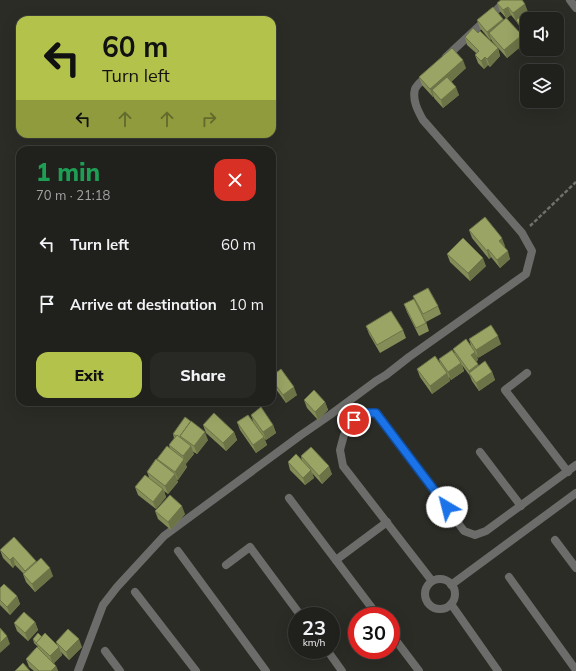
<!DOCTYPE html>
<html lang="en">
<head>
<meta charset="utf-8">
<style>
	body { margin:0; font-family:Mulish,sans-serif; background:#282925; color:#f1f3f6; height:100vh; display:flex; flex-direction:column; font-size:15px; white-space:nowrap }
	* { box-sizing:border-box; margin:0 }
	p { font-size:13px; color:#a2a3a3 }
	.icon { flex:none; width:22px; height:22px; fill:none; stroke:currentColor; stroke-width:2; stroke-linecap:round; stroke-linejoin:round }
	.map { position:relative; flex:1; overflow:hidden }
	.drawer { position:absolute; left:16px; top:146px; width:260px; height:260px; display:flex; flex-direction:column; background:#20211c; border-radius:12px; box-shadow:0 4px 16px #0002,0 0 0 1px #3d3e3b }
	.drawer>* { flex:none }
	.hud { position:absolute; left:16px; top:16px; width:260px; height:122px; border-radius:12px; box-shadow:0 4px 16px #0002,0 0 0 1px #3d3e3b; background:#b3c24b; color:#111; overflow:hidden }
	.tools { position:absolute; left:520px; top:12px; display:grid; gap:8px }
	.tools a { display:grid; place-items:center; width:44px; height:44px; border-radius:8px; background:#20211c; box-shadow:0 4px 16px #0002,0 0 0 1px #3d3e3b; font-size:20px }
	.speed { position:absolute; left:288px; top:607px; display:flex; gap:8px; font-size:20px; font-weight:700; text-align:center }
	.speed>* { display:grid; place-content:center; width:52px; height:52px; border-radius:50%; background:#20211c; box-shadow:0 4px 16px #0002,0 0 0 1px #3d3e3b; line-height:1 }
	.speed small { font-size:10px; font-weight:400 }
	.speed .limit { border:6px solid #d22; background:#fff; color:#111 }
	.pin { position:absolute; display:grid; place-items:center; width:34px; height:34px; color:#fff; margin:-17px; border:2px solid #fff; border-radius:50%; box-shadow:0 1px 4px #0007 }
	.me { position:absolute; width:44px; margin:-22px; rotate:323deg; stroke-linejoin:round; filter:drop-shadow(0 0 3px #0008) }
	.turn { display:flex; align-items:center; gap:14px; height:84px; padding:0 20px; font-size:18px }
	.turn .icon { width:52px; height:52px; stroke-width:2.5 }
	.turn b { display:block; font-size:28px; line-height:34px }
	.lanes { display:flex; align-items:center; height:38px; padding:0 20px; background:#0003; justify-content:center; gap:20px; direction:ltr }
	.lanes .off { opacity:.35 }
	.round { display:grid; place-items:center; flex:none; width:42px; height:42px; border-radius:12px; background:#282925 }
	.overview { display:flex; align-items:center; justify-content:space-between; height:68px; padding:0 20px }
	h1 { font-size:24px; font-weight:800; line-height:30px; color:#1e9e55 }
	.action { display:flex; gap:8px; margin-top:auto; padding:8px 20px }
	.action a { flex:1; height:46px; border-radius:12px; background:#b3c24b; color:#111; font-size:16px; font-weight:800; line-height:46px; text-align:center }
	.action a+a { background:#282925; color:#f1f3f6 }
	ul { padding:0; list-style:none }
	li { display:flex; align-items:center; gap:12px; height:60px; padding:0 20px }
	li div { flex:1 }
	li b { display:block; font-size:15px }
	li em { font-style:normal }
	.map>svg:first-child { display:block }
</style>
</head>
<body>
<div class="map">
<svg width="576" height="671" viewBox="0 0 576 671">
	<rect width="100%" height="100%" fill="#2b2c26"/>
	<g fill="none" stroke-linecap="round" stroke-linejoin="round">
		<polyline stroke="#6f706b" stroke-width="2.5" stroke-dasharray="4 2" stroke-linecap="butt" points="530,226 576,182"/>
		<g stroke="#6c6d6a" stroke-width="8">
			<polyline points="570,0 576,8"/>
			<polyline points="446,57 507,0"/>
			<polyline points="527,373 505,390 568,472"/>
			<polyline points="480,452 521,506"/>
			<polyline points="289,498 378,616"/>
			<polyline points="555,540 576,568"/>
			<polyline points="178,551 266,671"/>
			<polyline points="336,560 387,522"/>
			<polyline points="226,565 250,547 301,616"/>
			<polyline points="509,577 576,670"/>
			<circle cx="440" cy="594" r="15"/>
			<polyline points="432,581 343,466 340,450 344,435 354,419 365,413 377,413 464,531 475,535 486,531 576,465"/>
			<polyline points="451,585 576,493"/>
			<polyline points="135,592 196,671"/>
			<polyline points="451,604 498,671"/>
			<polyline points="391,634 419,671"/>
			<polyline points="327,650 342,671"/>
			<polyline points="105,651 120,671"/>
			<path d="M 78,671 L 103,605 L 117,587 L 164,536 L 301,435 L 330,415 L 376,381 L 386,375 L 409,357 L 526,274 L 532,251 L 522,233 L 423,120 C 418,111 412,100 415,89 C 417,84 424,79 428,75"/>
		</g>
	</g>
	<g fill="#848d57">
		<polygon points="497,3 528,12 527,13 527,35 518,24 516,21 511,15 507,18 525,43 507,58 492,41 491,39 490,40 480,28 477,20 503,19 504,20 506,18 500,11"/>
		<polygon points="478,33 498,48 500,56 490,67 488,65 484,69 478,63 475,55 476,53 467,45 465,37"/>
		<polygon points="466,68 451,82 459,95 443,108 434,98 434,97 433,97 422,85 419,77"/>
		<polygon points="469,230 505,246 504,247 510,259 500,268 491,257 489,259 472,238"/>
		<polygon points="447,254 486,266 470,281 450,262"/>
		<polygon points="413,296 438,306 441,314 426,322 429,331 419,336 407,312 404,304 416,302"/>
		<polygon points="366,326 403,330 406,338 380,353 369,334"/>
		<polygon points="469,339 501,344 478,358 476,354 478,360 476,361 479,366 492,372 495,380 479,391 472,381 470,376 462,365 464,371 451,380 449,377 450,381 432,394 420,377 417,369 440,363 439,359 455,354 453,349 471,346"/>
		<polygon points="272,380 297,395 286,403 273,385"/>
		<polygon points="304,400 325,402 328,410 318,420 307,408"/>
		<polygon points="251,415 273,425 276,433 266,440 264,438 267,445 256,453 240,430 237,422 253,421"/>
		<polygon points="203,425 234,432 237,440 226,451 206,433"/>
		<polygon points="173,434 208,440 197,454 192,451 194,454 185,464 187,467 178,480 176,479 178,482 168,494 164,491 166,497 156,509 138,495 135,487 149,477 147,472 158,461 157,459 170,449 169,445 174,438"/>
		<polygon points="301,456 332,474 322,484 312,473 314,478 305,485 290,470 288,462 302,461"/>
		<polygon points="155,511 185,514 171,530 158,519"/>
		<polygon points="0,550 36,561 53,576 35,592 26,582 23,574 24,574 15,565 13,568 3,558"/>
		<polygon points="0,588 17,596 20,604 10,615 0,605"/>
		<polygon points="35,622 38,630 28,641 17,631 14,623"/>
		<polygon points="42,637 57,644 56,642 82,647 69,660 61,652 62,655 54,663 56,666 58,671 34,671 29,667 26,659 38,647 34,643 33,639"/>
	</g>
	<g fill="#6c7347">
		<polygon points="525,4 528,12 516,21 513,13"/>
		<polygon points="508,7 511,15 506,18 503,10"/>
		<polygon points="503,19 506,27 489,33 491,39 490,40 487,32"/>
		<polygon points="522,35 525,43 507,58 504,50"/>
		<polygon points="498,48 500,56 490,67 487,59"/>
		<polygon points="485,57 488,65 484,69 481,61"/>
		<polygon points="463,60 466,68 436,95 432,90 434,97 433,97 430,89"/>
		<polygon points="456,87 459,95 443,108 441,100"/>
		<polygon points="502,238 505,246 502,249 499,241"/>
		<polygon points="488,249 491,257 489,259 487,251"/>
		<polygon points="508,251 510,259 500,268 497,260"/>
		<polygon points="483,258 486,266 470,281 468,273"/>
		<polygon points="498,336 501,344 478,358 476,350"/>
		<polygon points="475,352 478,360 474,363 471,355"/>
		<polygon points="461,363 464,371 451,380 448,372"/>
		<polygon points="478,364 481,372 470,375 469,371"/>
		<polygon points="492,372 495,380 479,391 476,383"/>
		<polygon points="447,373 450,381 432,394 430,386"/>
		<polygon points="294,387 297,395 286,403 283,395"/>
		<polygon points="325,402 328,410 318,420 315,412"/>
		<polygon points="273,425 276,433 266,440 263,432"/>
		<polygon points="205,432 208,440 197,454 194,446"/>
		<polygon points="234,432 237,440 226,451 223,443"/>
		<polygon points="264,437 267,445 256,453 253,445"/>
		<polygon points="191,446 194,454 186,464 183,456"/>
		<polygon points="184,459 187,467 178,480 175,472"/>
		<polygon points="329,466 332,474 322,484 319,476"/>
		<polygon points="311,470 314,478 305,485 303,478"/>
		<polygon points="175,474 178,482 168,494 165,486"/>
		<polygon points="163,489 166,497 156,509 153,502"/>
		<polygon points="182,506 185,514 171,530 168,522"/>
		<polygon points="13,557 15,565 13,568 10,560"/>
		<polygon points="50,568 53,576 35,592 32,584"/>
		<polygon points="17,596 20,604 10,615 7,607"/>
		<polygon points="35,622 38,630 28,641 25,633"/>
		<polygon points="7,636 10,644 0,653 0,643"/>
		<polygon points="79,639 82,647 69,660 66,652"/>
		<polygon points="59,647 62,655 53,664 50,656"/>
		<polygon points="56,666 58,671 51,671"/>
	</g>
	<g fill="#9aa465" stroke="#6c7347">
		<polygon points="501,0 522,0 525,4 513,13 508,7 503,10 497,3"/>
		<polygon points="493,7 503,19 487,32 477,20"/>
		<polygon points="526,12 532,19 527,19 527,30 525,31 516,20"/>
		<polygon points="506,18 522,35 504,50 489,33"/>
		<polygon points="473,28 478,33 480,31 498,48 487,59 485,57 481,61 475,55 479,51 465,37"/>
		<polygon points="452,48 463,60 430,89 419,77"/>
		<polygon points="447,77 456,87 441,100 432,90"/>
		<polygon points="485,217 502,238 499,241 508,251 497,260 488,249 487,251 469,230"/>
		<polygon points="463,238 483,258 468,273 447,254"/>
		<polygon points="428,288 438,306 423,314 413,296"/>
		<polygon points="414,299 426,323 416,328 404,304"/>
		<polygon points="391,311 403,330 377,345 366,326"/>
		<polygon points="491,325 498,336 476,350 469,339"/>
		<polygon points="466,339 475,352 471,355 478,364 469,371 453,349"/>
		<polygon points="452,350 461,363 448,372 439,359"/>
		<polygon points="435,356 447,373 430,386 417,369"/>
		<polygon points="485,361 492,372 476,383 469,373"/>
		<polygon points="281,369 294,387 283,395 272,380 272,376"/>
		<polygon points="314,390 325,402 315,412 304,400"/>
		<polygon points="261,407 273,425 263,432 251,415"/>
		<polygon points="214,413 234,432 223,443 203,425"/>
		<polygon points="248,415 264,437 253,445 237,422"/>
		<polygon points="185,417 193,423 191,421 180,436 181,439 177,435 176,436 173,434"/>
		<polygon points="191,421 205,432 194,446 180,436"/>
		<polygon points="177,435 191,446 183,456 169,445"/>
		<polygon points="167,446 184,459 175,472 157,459"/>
		<polygon points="311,447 329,466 319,476 301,456"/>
		<polygon points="296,454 311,470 303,478 288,462"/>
		<polygon points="156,459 175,474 165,486 147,472"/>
		<polygon points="145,475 163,489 153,502 135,487"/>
		<polygon points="170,495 182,506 168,522 155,511"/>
		<polygon points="14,537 36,561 25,571 13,557 10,560 0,550"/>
		<polygon points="41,558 50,568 32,584 23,574"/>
		<polygon points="4,584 17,596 7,607 0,600 0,588"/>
		<polygon points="24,612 35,622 25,633 14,623"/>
		<polygon points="0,628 7,636 0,643"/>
		<polygon points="68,629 79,639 66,652 56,642"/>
		<polygon points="38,633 42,637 36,643 33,639"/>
		<polygon points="45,633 59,647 50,656 36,643"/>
		<polygon points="37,647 56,666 51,671 39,671 26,659"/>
		<polygon points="23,663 30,671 15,671"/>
	</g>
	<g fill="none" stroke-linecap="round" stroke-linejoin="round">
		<defs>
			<polyline id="route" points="354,420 365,413 376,413 447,507"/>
		</defs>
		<use href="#route" stroke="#114b97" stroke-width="10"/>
		<use href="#route" stroke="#1a73e8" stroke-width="7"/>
	</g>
</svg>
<div class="tools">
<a><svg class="icon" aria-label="sound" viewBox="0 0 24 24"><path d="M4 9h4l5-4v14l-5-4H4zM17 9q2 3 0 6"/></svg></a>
<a><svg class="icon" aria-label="layers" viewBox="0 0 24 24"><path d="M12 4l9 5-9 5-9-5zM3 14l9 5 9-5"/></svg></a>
</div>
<div class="speed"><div>23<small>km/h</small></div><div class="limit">30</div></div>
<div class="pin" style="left:354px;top:420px;background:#d93025"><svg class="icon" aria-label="arrive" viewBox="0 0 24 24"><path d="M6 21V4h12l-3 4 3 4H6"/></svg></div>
<svg class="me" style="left:447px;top:507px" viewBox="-20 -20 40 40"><circle r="19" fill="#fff"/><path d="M0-13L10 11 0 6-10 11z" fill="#1a73e8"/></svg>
<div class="hud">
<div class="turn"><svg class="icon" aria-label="left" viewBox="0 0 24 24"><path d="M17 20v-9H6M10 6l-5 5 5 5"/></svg><div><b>60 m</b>Turn left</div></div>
<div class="lanes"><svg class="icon" aria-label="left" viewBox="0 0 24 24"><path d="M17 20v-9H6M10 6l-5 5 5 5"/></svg><svg class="icon off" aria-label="ahead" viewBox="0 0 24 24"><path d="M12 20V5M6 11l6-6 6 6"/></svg><svg class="icon off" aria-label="ahead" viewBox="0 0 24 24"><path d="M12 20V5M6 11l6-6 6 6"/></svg><svg class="icon off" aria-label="right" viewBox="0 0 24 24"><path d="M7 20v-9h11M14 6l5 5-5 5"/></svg></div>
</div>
<section class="drawer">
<div class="overview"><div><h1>1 min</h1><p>70 m · 21:18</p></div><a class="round" style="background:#d93025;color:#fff"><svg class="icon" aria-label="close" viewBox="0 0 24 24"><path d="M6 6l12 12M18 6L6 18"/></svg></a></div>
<ul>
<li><svg class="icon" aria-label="left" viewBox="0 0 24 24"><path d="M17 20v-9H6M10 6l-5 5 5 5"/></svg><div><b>Turn left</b></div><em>60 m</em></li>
<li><svg class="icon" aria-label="arrive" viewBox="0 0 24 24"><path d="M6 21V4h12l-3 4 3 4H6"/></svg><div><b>Arrive at destination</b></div><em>10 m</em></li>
</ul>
<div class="action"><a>Exit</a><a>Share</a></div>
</section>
</div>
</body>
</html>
